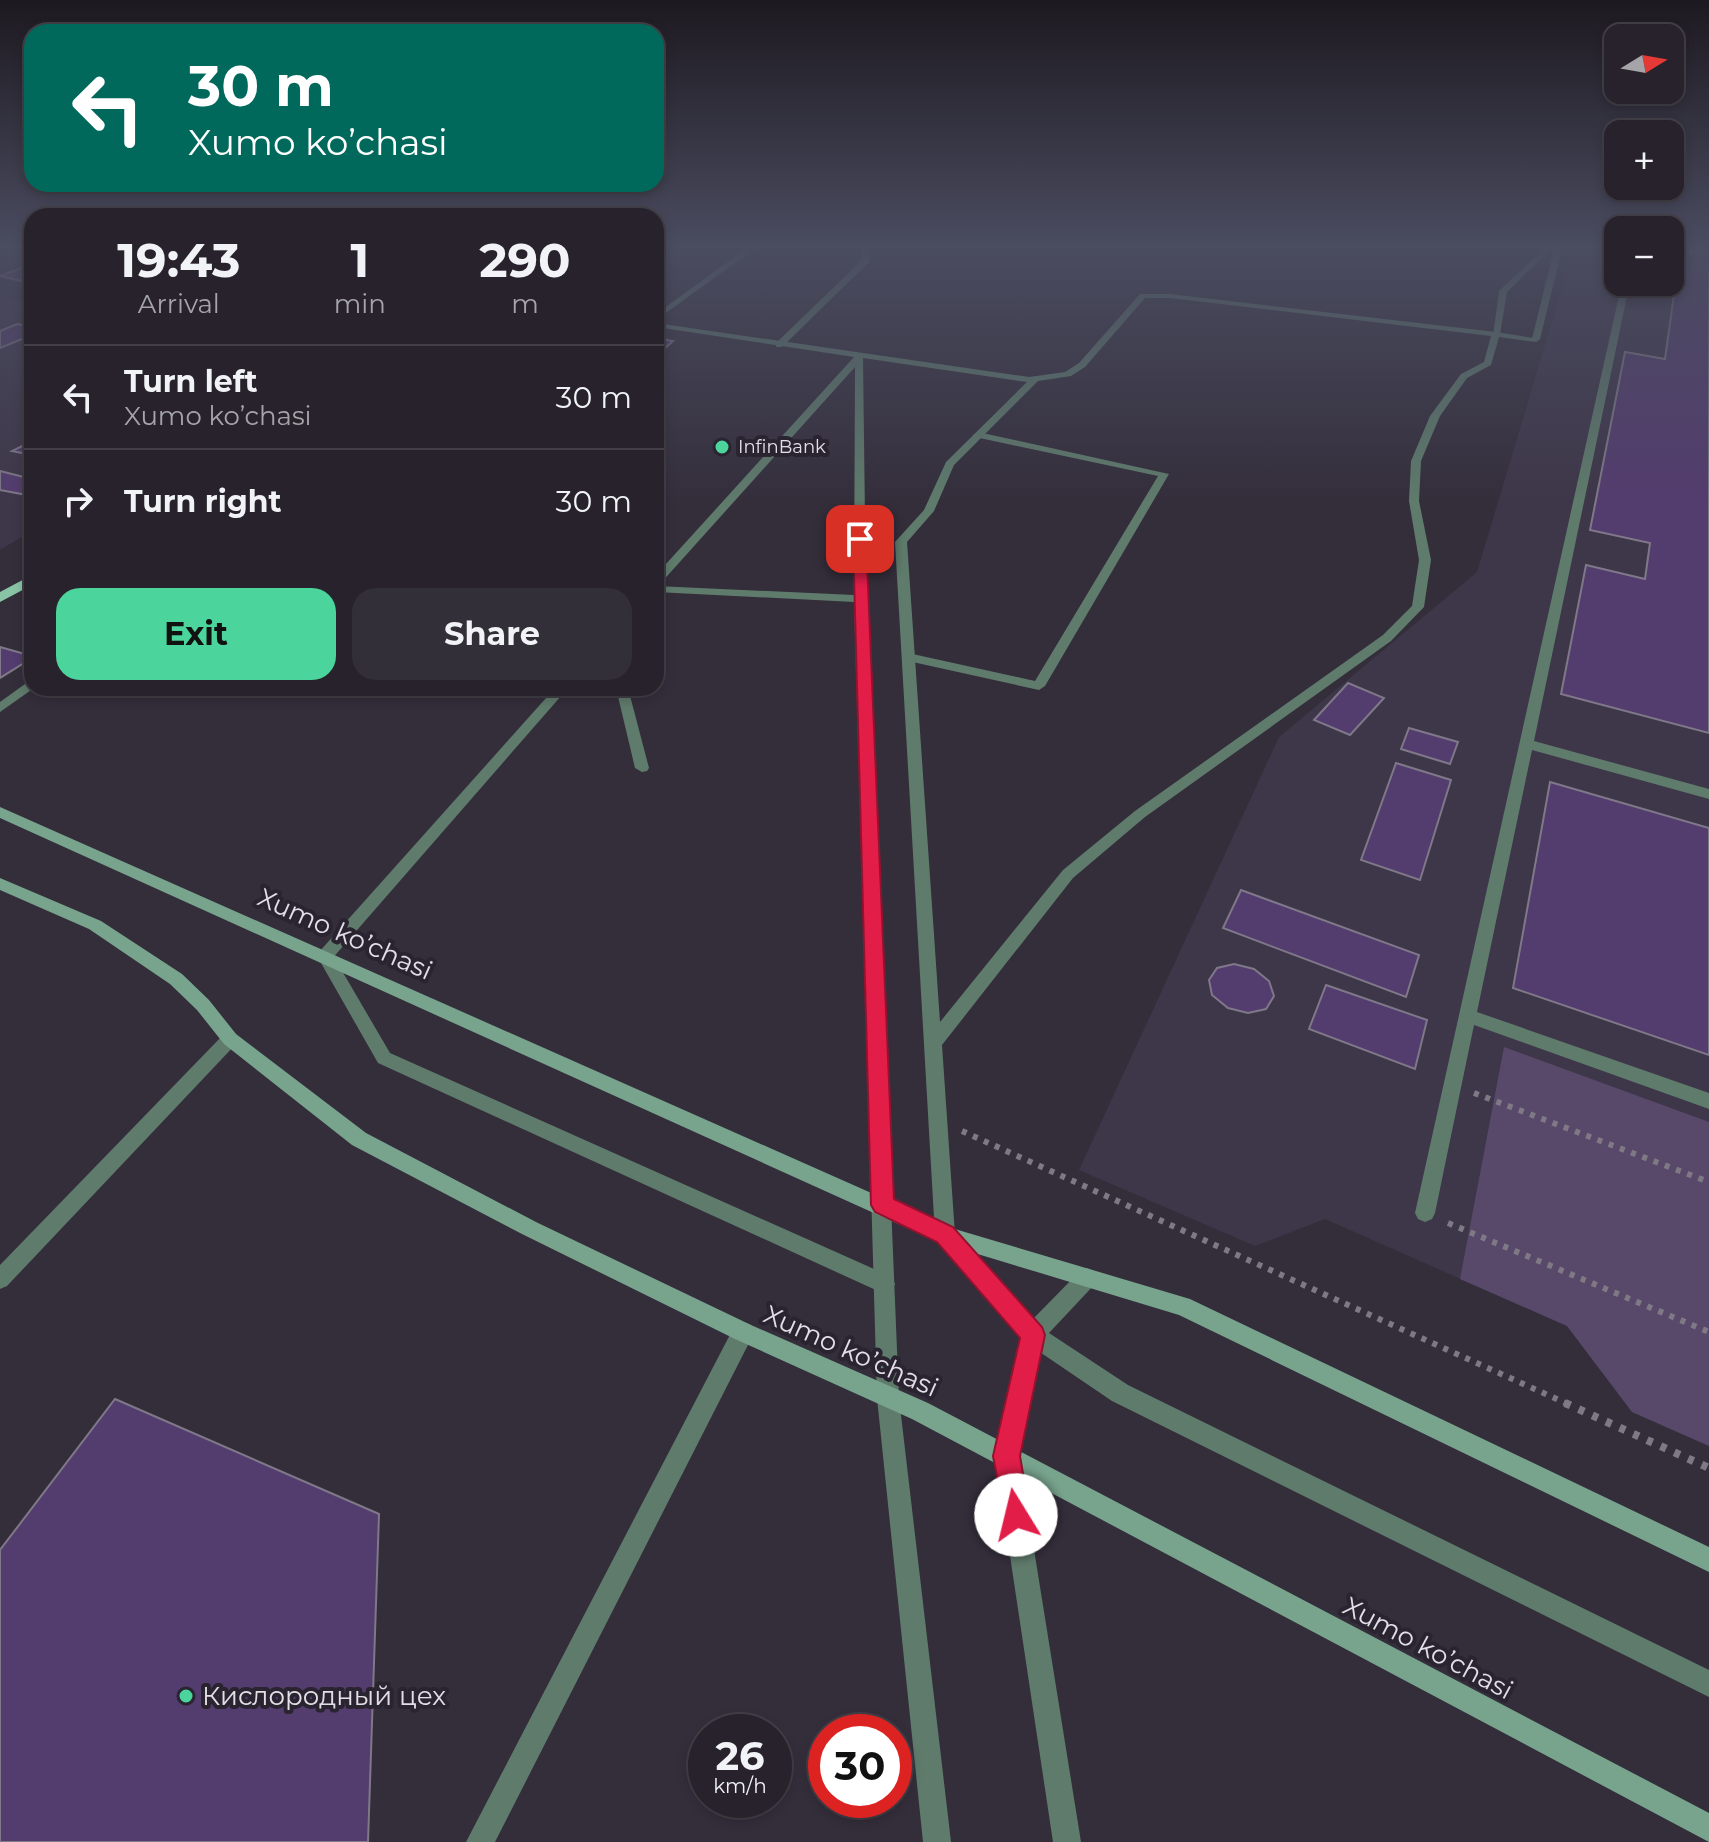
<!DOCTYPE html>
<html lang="en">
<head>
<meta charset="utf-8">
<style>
	body { margin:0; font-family:Montserrat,sans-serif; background:#332f38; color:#f1f3f6; height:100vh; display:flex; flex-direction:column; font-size:30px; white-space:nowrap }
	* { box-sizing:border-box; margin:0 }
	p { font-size:26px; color:#a4a4a9 }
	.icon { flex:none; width:44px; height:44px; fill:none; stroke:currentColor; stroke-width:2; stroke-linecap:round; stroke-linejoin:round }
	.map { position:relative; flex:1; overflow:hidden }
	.side { position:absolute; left:24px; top:208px; width:640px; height:488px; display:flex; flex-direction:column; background:#27222c; border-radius:24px; box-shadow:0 4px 12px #0003,0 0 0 2px #433f48 }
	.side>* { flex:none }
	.banner { position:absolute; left:24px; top:24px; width:640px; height:168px; border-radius:24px; box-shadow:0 4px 12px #0003,0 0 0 2px #433f48; background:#00695c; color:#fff; overflow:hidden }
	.needle { width:52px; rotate:79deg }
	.tools { position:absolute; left:1604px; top:24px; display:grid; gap:16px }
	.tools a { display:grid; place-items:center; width:80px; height:80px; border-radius:16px; background:#27222c; box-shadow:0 4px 12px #0003,0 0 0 2px #433f48; font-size:40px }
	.speed { position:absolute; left:688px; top:1714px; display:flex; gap:16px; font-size:40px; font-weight:700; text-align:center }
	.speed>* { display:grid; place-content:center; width:104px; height:104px; border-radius:50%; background:#27222c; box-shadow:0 4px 12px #0003,0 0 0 2px #433f48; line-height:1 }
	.speed small { font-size:20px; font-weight:400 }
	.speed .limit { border:12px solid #d22; background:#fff; color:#111 }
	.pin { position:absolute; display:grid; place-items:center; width:68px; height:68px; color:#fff; margin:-34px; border-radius:16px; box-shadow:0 4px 12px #0006 }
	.me { position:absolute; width:88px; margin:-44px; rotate:351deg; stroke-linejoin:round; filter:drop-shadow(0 0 6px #0008) }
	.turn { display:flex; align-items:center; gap:28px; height:168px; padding:0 32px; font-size:36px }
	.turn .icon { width:104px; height:104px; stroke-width:2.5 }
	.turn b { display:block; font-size:56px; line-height:68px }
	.eta { display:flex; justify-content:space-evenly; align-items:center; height:136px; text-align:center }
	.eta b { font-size:48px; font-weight:700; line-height:56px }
	.primary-button { display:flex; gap:16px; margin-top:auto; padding:16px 32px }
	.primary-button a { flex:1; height:92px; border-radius:24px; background:#4bd49b; color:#111; font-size:32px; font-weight:700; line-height:92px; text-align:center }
	.primary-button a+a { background:#332f38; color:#f1f3f6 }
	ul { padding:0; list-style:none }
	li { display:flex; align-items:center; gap:24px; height:104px; padding:0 32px; border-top:2px solid #433f48 }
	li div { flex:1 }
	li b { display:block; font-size:30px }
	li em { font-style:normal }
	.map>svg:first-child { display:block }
</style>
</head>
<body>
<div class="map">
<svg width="1709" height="1842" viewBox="0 0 1709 1842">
	<rect width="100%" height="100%" fill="#342e3b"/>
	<g fill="#3e3649">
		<polygon points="1575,245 1618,245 1618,282 1670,282 1670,245 1709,245 1709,1446 1632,1412 1567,1326 1325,1219 1255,1246 1079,1170 1279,737 1477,572"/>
		<polygon points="32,295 32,531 0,550 0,297 20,300"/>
	</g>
	<polygon fill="#58496b" points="1504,1047 1709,1122 1709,1446 1632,1412 1567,1326 1460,1279"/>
	<g fill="#533c6e" stroke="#7f7888" stroke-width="2">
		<polygon points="1680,251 1709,255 1709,733 1561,694 1586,565 1645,579 1650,543 1590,530 1625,352 1665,359"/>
		<polygon points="32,264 32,277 21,281 0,276"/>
		<polygon points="17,324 32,327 32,335 0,348 0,331"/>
		<polygon points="656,338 673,341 656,356"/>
		<polygon points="32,441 32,455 12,451"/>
		<polygon points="0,471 32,479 32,496 0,490"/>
		<polygon points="0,647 32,656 32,658 0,678"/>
		<polygon points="1348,683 1384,698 1350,735 1314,720"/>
		<polygon points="1409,728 1458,742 1450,764 1401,749"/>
		<polygon points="1396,763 1451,780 1420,880 1361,860"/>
		<polygon points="1550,782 1709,828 1709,1055 1513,988"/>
		<polygon points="1241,890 1419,955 1406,997 1223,928"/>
		<polygon points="1234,964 1254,969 1269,981 1274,996 1266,1009 1248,1013 1228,1008 1212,995 1209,980 1217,968"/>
		<polygon points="1326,985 1427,1020 1415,1069 1309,1029"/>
		<polygon points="115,1399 379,1514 368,1842 0,1842 0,1550"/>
	</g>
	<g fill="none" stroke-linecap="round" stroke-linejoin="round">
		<g stroke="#7e7984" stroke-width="6" stroke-dasharray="5 7" stroke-linecap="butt">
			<polyline points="1474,1093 1709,1182"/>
			<polyline points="962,1131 1570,1405"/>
			<polyline points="1448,1223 1709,1332"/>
		</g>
		<polyline stroke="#7e7984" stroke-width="8" stroke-dasharray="6 9" stroke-linecap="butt" points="1565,1403 1709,1468"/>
		<g fill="#5f7b6c" fill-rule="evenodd">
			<polygon points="751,245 760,245 656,320 656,314"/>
			<polygon points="861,245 869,245 869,262 782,347 776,347 776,343 862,260"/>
			<polygon points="1548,245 1563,245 1540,339 1536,342 1532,339 1555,245 1507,292 1500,334 1493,336 1499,291"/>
			<polygon points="1670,245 1709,249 1709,253 1670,248"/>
			<polygon points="1622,282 1630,282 1534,741 1709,789 1709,799 1532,750 1477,1012 1709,1093 1709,1109 1474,1025 1435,1213 1432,1219 1425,1222 1418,1219 1415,1213"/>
			<polygon points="978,432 1169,474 1045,686 1039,690 908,661 902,657 908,653 1035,681 1158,476 975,437 973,435"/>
			<polygon points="325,950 331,952 390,1053 892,1277 895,1284 892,1291 885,1294 878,1291 378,1063 317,956 319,952"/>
			<polygon points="945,1226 952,1228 1033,1319 1080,1271 1087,1268 1094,1271 1097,1278 1094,1285 1049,1333 1128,1385 1709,1670 1709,1697 1112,1401 1025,1342 938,1242 935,1235 938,1228"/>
			<polygon points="743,1322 751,1325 754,1332 751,1339 495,1842 466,1842 735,1325"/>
		</g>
		<g fill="#5f7b6c" fill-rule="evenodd">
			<path d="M 1140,294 L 1170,294 L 1496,332 L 1540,339 L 1536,342 L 1499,337 L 1491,365 L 1467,378 L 1440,416 L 1421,461 L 1419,501 L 1431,560 L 1424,607 L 1391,641 L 1145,817 L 1073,878 L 942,1045 L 955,1235 L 952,1242 L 945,1244 L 938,1242 L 935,1235 L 895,542 L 924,510 L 946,462 L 1027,382 L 863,358 L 866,599 L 899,1398 L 951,1842 L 923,1842 L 877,1398 L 854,602 L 656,592 L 656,586 L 854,595 L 855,367 L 660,584 L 656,585 L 656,575 L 854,357 L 656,327 L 656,323 L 1029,377 L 1065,372 L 1079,363 ZM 1145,298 L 1170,298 L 1491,336 L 1484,362 L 1461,374 L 1430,416 L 1411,461 L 1409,501 L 1419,560 L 1412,606 L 1383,635 L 1135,811 L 1063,870 L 940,1022 L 907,542 L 934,511 L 954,465 L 1038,381 L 1071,376 L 1085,367 Z"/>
			<polygon points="32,679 34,688 0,712 0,702"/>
			<polygon points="555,688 568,688 331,960 319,960 317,956 319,952"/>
			<polygon points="616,688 628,688 649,768 647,771 642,772 635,768"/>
			<polygon points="230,1032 236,1034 239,1039 236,1044 7,1286 0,1289 0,1265 224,1034"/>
			<polygon points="1033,1324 1041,1328 1044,1335 1019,1456 1081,1842 1053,1842 995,1456 1022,1335 1025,1328"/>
		</g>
		<g fill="#78a48e" fill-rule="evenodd">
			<polygon points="0,807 948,1227 1190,1299 1709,1547 1709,1572 1179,1315 938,1242 0,818"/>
			<polygon points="0,878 101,921 182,974 209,1000 236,1034 366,1133 536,1222 751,1325 928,1403 1709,1813 1709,1842 912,1419 735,1339 522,1234 352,1145 224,1044 197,1010 170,984 89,929 0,890"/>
		</g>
		<polygon fill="#8ac4a7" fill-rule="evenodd" points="32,575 32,585 0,602 0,592"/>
		<polyline stroke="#ada9b3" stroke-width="3" stroke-dasharray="8 4" stroke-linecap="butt" points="1691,253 1692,245"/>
	</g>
	<linearGradient id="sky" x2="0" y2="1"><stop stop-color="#1d1920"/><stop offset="0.49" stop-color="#4a4c60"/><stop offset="1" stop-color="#4a4c60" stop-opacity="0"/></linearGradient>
	<rect width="1709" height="503" fill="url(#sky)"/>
	<polygon fill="#e11d48" stroke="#92132f" stroke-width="2" points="860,535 866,539 894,1199 953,1227 1042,1327 1045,1335 1020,1456 1030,1515 1026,1525 1016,1529 1006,1525 993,1456 1020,1338 937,1242 875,1212 871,1205 853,539"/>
	<g fill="#4bd49b" stroke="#2a2431" stroke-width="3">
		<circle cx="722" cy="447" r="8"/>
		<circle cx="186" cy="1696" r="8"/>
	</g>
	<g text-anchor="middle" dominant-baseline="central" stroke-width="8" stroke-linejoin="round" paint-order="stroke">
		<g font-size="18" fill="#e2dfe7" stroke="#2a2431" text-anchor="start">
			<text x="738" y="447">InfinBank</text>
		</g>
		<g font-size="26" fill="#e2dfe7" stroke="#2a2431">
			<text transform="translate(345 934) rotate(24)">Xumo ko’chasi</text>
			<text transform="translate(851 1351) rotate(24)">Xumo ko’chasi</text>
			<text transform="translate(1428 1648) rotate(28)">Xumo ko’chasi</text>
		</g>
		<g font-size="26" fill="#e2dfe7" stroke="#2a2431" text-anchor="start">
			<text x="202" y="1696">Кислородный цех</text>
		</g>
	</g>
</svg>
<div class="tools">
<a><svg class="needle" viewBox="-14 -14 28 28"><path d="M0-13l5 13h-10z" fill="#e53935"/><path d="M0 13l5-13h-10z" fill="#a4a4a9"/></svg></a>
<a>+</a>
<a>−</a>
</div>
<div class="speed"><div>26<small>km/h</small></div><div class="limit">30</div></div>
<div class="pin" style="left:860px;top:539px;background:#d93025"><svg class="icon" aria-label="arrive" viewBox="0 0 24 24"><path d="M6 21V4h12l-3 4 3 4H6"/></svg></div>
<svg class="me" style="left:1016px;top:1515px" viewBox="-20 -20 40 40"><circle r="19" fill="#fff"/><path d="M0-13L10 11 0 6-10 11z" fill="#e11d48"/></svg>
<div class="banner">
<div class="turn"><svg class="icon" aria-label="left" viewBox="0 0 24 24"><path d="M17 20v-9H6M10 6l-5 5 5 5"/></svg><div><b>30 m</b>Xumo ko’chasi</div></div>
</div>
<section class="side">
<div class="eta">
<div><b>19:43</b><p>Arrival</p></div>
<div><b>1</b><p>min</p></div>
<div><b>290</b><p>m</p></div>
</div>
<ul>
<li><svg class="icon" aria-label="left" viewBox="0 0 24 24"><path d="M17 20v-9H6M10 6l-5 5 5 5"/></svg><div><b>Turn left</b><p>Xumo ko’chasi</p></div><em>30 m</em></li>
<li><svg class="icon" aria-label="right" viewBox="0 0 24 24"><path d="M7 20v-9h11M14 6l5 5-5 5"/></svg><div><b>Turn right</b></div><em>30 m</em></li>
</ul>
<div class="primary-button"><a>Exit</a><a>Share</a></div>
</section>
</div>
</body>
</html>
